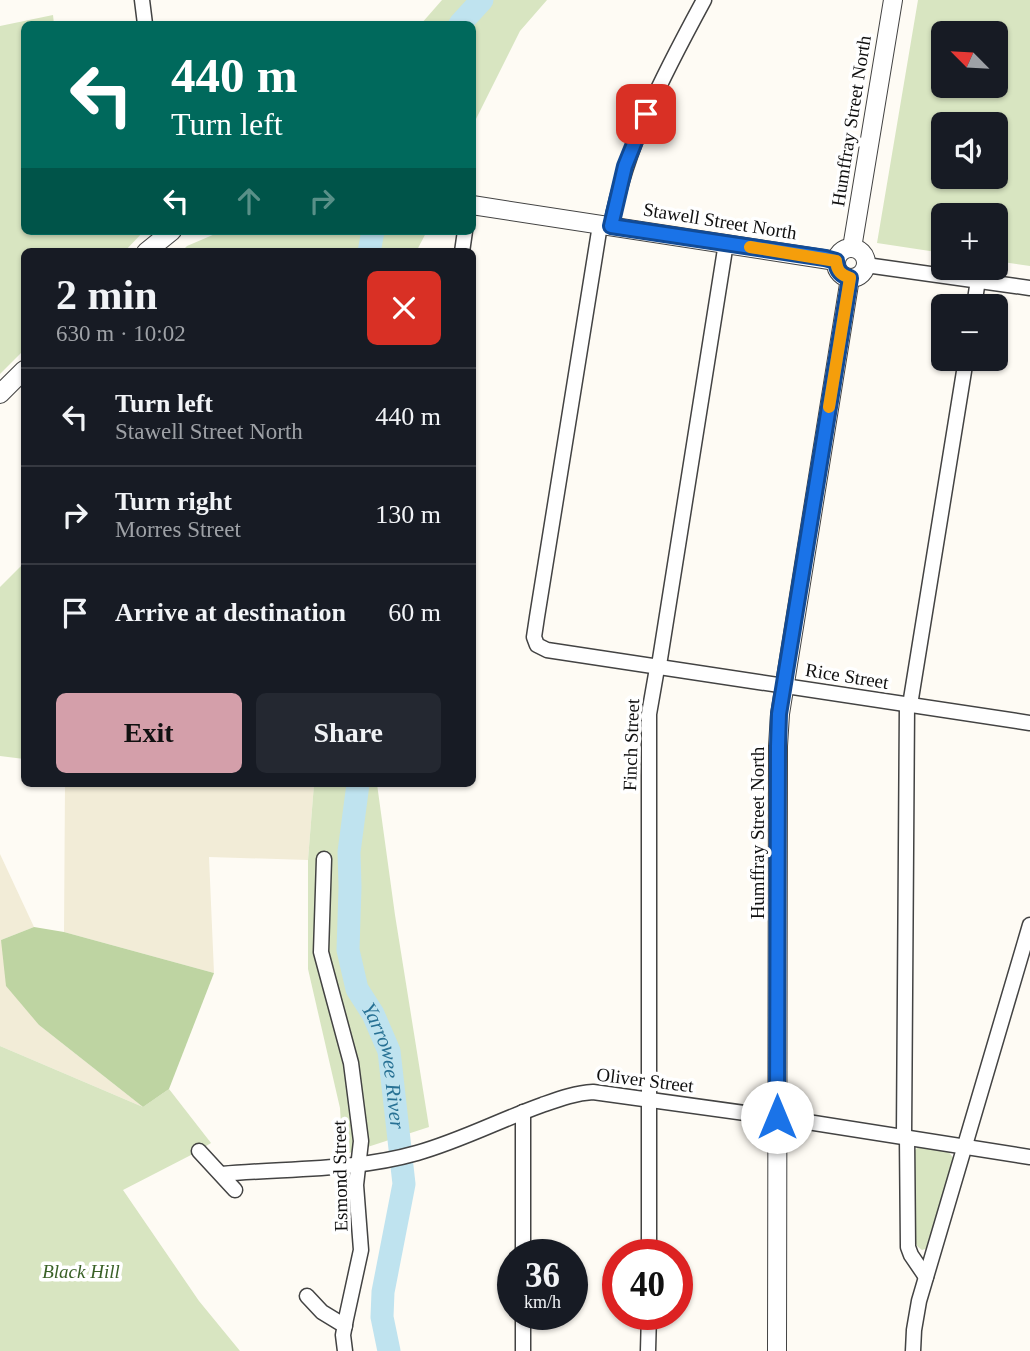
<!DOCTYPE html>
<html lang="en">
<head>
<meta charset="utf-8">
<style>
	body { margin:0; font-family:"Times New Roman",serif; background:#242831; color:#f1f3f6; height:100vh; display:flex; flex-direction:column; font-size:26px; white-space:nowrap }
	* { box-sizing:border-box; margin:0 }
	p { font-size:23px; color:#9ea1a6 }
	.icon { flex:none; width:38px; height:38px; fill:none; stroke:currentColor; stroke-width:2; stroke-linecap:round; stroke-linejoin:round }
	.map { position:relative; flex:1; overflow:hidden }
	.sheet { position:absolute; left:21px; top:248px; width:455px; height:539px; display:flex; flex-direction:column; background:#171b24; border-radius:10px; box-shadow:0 2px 5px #0004 }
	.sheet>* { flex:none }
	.banner { position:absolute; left:21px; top:21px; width:455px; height:214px; border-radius:10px; box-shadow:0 2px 5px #0004; background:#00695c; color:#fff; overflow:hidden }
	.needle { width:46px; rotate:294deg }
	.controls { position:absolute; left:931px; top:21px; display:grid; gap:14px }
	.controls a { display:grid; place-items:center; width:77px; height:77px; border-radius:10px; background:#171b24; box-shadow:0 2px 5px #0004; font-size:35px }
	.speed { position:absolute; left:497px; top:1239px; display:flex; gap:14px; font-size:35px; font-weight:700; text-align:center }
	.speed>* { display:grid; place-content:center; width:91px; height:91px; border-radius:50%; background:#171b24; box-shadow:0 2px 5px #0004; line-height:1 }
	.speed small { font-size:18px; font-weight:400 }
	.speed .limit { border:10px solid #d22; background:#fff; color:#111 }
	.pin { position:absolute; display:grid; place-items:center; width:60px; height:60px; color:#fff; margin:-30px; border-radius:14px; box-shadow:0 4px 10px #0006 }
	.me { position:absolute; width:77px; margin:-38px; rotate:0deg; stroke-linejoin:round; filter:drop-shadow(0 0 5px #0008) }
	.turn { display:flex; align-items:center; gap:24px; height:147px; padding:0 35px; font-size:32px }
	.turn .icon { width:91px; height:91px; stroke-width:2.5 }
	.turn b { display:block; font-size:49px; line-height:60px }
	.lanes { display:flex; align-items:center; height:66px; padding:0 35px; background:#0003; justify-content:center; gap:35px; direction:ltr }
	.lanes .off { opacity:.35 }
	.round { display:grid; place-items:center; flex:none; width:74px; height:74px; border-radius:10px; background:#242831 }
	.overview { display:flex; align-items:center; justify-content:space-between; height:119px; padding:0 35px }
	h1 { font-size:42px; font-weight:700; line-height:52px }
	.action { display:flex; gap:14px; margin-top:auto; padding:14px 35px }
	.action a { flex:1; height:80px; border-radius:10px; background:#d49faa; color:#111; font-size:28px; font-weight:700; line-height:80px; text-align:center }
	.action a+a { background:#242831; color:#f1f3f6 }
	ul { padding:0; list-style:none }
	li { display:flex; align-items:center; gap:21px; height:98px; padding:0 35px; border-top:2px solid #363941 }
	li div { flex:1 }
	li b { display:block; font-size:26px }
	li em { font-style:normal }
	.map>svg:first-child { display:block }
</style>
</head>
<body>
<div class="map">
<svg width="1030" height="1351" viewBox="0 0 1030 1351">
	<rect width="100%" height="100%" fill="#fefbf4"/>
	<g fill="#f2ecd7">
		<polygon points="65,784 314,784 308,860 209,857 214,973 64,932"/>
		<polygon points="0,854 34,927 1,940 39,1025 143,1107 0,1046"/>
	</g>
	<g fill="#d8e5c1" fill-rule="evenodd">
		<polygon points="442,0 547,0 520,31 473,125 472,24 421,24"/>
		<path d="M 918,0 L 1030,0 L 1030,266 L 996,261 L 996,215 L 943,215 L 943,253 L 877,243 ZM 996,33 L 996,86 L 943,86 L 943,33 ZM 996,124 L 996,177 L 943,177 L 943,124 Z"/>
		<polygon points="53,15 54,24 24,24 24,231 144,231 124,252 24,252 24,350 0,374 0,26"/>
		<polygon points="222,231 427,231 416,252 181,252 187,246"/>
		<polygon points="24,563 24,759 0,756 0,587"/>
		<polygon points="314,784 377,784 395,915 429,1127 343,1155 340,1108 308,969 308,860"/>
		<polygon points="0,1046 143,1107 169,1089 211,1143 191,1155 123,1190 199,1301 240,1351 0,1351"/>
		<polygon points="926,1147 948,1151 954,1159 928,1248 922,1250 917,1246 915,1241 912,1154 917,1148"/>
	</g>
	<polygon fill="#bed4a2" points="34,927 64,932 214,973 169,1089 143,1107 39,1025 6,986 1,940"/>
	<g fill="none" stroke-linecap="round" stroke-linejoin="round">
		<g stroke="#bfe3ef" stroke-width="23">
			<polyline points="460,24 482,0"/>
			<polyline points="369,252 373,231"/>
			<path id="s1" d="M 358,784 L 349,852 L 350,887 L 348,950 L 357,989 L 373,1014 L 389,1051 L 404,1184 L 383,1292 L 382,1317 L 389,1351"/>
		</g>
		<defs>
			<g id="minor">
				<polyline points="142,0 145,24"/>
				<polyline points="600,225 537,617 534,637 537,645 547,650 1030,723"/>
				<path d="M 611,226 C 626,145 665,72 704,0"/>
				<polyline points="462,252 465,231"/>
				<polyline points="866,265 1030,288"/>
				<polyline points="974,306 978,280"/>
				<polyline points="910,705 966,359"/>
				<polyline points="324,859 321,952 351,1063 361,1141 356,1185 361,1250 346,1319 343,1335 345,1351"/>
				<polyline points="523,1112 523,1255"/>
				<polyline points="904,1136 907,705"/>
				<polyline points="907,1137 908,1247 911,1255 926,1277"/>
				<polyline points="199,1151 235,1190"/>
				<path d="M 222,1174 C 287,1168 354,1171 417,1153 C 460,1141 500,1120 542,1105 C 559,1099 575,1093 593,1092 L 795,1120 L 1030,1157"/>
				<polyline points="649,1255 649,714 656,674 660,659 726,243"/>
				<polyline points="307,1296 322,1312 345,1326"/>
				<polyline points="523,1351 523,1314"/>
				<polyline points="648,1351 649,1314"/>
				<polyline points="913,1351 914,1330 919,1301 1030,925"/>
			</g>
			<g id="tertiary">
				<polyline points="472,205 836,261"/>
				<polyline points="852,248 893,0"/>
				<circle cx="851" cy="263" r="15"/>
				<polyline points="146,252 172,231"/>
				<polyline points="0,394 24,370"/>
				<polyline points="777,1351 778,746 780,714 850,278"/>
			</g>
		</defs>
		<use href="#minor" stroke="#434343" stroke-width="17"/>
		<use href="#tertiary" stroke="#434343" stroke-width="20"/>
		<use href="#minor" stroke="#fff" stroke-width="14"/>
		<use href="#tertiary" stroke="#fff" stroke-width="18"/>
	</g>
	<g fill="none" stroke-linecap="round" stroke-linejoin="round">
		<defs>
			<path id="route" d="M 646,114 L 625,166 L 611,226 L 825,258 L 836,261 C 837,271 841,275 850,278 L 779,714 L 778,746 L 777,1117"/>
		</defs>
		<use href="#route" stroke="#114b97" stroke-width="18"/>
		<use href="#route" stroke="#1a73e8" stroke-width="12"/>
		<path stroke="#f59e0b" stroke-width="12" d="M 750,247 L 836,261 C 837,271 841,275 850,278 L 829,407"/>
	</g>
	<g text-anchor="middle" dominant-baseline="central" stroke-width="7" stroke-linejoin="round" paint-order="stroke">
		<g font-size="19" fill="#101010" stroke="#fff">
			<text transform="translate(851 121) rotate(-81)">Humffray Street North</text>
			<text transform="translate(720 221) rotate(9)">Stawell Street North</text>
			<text transform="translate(847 676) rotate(9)">Rice Street</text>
			<text transform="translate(631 745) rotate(-88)">Finch Street</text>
			<text transform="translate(757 833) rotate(-90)">Humffray Street North</text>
			<text transform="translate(645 1080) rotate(7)">Oliver Street</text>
			<text transform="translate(340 1176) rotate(-91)">Esmond Street</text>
		</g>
		<g font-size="19" font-style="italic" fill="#3a6127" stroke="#fff">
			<text x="81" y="1271">Black Hill</text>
		</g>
		<g font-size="21" font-style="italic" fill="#277194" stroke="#fff">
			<text stroke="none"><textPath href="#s1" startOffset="290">Yarrowee River</textPath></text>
		</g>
	</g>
</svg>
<div class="controls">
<a><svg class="needle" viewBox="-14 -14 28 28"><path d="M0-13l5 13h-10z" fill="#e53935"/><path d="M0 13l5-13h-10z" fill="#9ea1a6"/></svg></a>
<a><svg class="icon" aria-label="sound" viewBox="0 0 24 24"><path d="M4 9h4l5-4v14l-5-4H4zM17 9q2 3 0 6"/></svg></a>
<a>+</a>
<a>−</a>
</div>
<div class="speed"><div>36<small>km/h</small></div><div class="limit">40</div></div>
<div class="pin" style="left:646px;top:114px;background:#d93025"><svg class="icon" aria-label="arrive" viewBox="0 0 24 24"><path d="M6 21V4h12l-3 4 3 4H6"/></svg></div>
<svg class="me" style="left:777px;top:1117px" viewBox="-20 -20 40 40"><circle r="19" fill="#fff"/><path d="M0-13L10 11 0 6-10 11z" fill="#1a73e8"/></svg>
<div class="banner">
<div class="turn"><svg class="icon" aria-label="left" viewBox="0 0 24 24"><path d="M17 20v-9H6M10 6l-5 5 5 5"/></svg><div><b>440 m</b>Turn left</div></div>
<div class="lanes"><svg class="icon" aria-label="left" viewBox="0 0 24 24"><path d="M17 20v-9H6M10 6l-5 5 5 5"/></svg><svg class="icon off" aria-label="ahead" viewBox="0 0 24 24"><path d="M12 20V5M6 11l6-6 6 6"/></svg><svg class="icon off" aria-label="right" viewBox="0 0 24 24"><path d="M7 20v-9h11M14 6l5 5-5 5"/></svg></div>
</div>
<section class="sheet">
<div class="overview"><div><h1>2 min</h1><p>630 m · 10:02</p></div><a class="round" style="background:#d93025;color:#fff"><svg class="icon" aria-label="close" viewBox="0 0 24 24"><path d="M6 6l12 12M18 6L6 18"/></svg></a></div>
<ul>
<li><svg class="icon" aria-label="left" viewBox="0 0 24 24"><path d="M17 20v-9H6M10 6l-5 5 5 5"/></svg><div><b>Turn left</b><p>Stawell Street North</p></div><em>440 m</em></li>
<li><svg class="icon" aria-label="right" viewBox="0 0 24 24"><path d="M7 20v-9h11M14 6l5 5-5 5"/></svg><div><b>Turn right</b><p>Morres Street</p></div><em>130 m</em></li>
<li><svg class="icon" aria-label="arrive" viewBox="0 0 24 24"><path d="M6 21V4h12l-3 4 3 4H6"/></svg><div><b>Arrive at destination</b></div><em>60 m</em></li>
</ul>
<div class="action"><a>Exit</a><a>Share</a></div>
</section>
</div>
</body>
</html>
